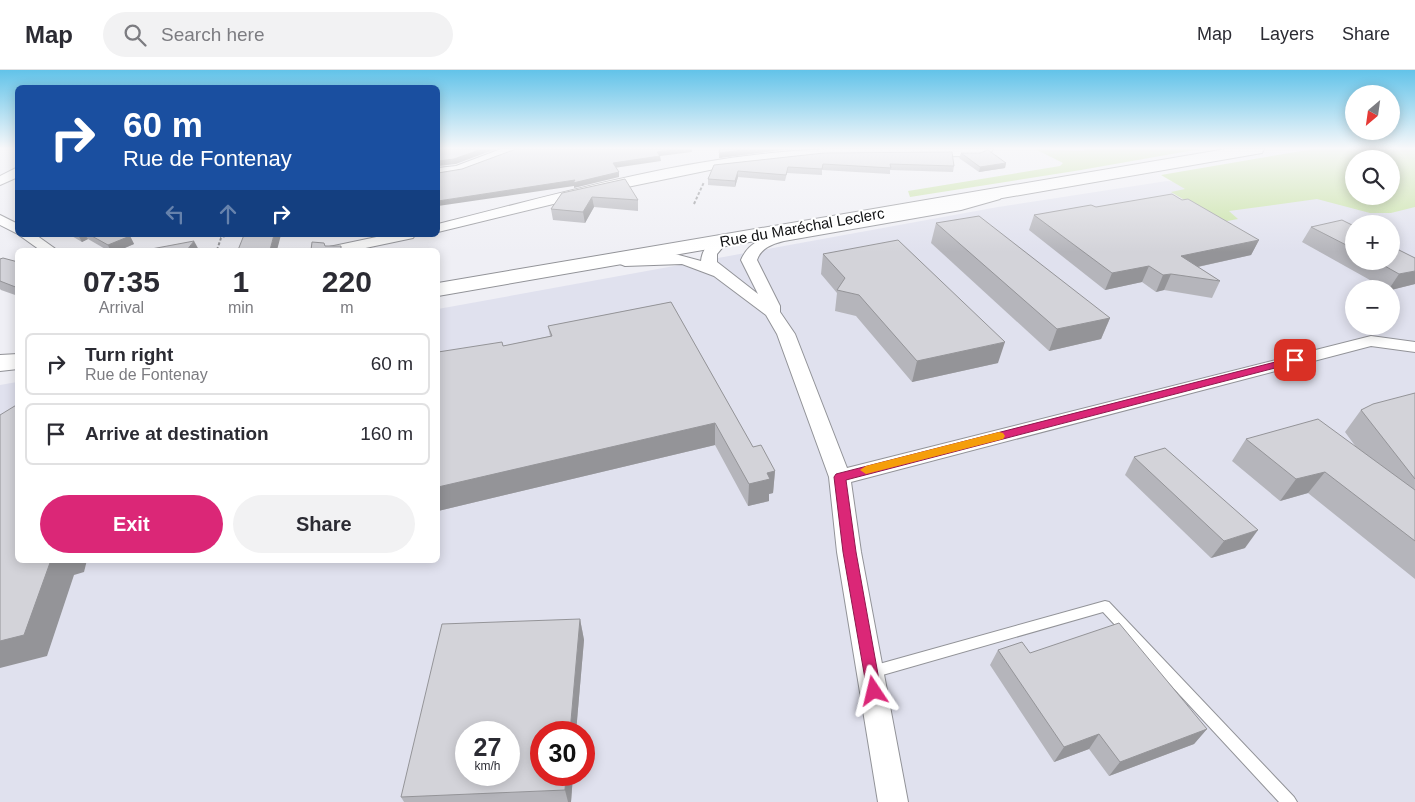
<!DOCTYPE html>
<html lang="en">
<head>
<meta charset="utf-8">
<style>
	body { margin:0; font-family:Arial,sans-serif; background:#f2f2f3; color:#2b2b33; height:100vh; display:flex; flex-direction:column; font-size:19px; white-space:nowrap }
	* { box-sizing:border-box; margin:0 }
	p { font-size:16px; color:#7c7c81 }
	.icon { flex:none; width:28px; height:28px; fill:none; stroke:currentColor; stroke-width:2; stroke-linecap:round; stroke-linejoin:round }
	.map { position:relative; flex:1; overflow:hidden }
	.drawer { position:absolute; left:15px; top:178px; width:425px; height:315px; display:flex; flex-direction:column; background:#fff; border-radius:8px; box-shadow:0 2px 12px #0003 }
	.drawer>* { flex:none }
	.guide { position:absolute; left:15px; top:15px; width:425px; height:152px; border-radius:8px; box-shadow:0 2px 12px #0003; background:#1a4fa0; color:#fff; overflow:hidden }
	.needle { width:32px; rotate:209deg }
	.buttons { position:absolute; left:1345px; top:15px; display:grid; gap:10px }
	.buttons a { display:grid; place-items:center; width:55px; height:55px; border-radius:50%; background:#fff; box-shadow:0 2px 12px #0003; font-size:25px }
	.speed { position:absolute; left:455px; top:651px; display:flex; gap:10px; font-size:25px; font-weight:700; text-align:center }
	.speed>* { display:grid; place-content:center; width:65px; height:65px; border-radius:50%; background:#fff; box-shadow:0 2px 12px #0003; line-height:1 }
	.speed small { font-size:12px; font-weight:400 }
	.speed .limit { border:8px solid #d22; background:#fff; color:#111 }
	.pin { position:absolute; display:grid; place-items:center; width:42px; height:42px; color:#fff; margin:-21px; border-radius:10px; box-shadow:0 2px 8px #0006 }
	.me { position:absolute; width:55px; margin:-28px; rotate:350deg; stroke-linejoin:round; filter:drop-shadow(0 0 4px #0008) }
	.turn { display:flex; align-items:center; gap:18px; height:105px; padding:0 25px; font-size:22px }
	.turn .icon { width:65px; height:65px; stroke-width:2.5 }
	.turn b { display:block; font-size:35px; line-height:42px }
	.lanes { display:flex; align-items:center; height:48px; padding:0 25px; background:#0003; justify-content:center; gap:25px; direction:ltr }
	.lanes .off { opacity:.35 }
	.eta { display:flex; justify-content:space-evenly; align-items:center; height:85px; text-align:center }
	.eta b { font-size:30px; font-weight:700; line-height:35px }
	.action { display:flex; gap:10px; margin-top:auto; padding:10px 25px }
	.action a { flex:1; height:58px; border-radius:30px; background:#db2777; color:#fff; font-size:20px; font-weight:700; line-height:58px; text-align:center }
	.action a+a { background:#f2f2f3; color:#2b2b33 }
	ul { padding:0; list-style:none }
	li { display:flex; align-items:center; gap:15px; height:62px; margin:0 10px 8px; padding:0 15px; border:2px solid #e1e1e2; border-radius:8px }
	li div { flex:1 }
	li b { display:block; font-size:19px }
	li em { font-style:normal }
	header { display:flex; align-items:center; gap:30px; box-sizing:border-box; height:70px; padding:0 25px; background:#fff; border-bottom:1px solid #e1e1e2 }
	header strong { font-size:24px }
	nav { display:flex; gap:28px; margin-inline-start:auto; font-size:18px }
	.search { width:350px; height:45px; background:#f2f2f3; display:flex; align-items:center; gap:12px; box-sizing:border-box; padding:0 18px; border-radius:28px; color:#7c7c81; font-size:19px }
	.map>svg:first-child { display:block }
</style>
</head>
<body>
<header>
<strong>Map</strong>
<div class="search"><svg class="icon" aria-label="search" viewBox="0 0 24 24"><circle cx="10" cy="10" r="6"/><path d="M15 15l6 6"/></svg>Search here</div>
<nav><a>Map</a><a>Layers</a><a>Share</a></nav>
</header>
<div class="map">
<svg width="1415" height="732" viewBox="0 0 1415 732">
	<rect width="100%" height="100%" fill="#efeff5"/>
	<path fill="#e0e1ee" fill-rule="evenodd" d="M 1167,111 L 1354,123 L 1354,126 L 1415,126 L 1415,732 L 0,732 L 0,315 L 17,312 L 18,490 L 438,490 L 438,239 L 998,137 ZM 1354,154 L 1391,154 L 1391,191 L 1354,191 ZM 1354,219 L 1391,219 L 1391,256 L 1354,256 ZM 466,662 L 509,662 L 509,705 L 466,705 ZM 541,662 L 584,662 L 584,705 L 541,705 Z"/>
	<g fill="#c7e2a3" fill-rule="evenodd">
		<polygon points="1035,79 1084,81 1084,79 1200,79 1081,100 910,127 908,121 1060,96 1063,93"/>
		<path d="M 1313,79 L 1415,79 L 1415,137 L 1391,143 L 1370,143 L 1317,129 L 1229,141 L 1238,149 L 1222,152 L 1171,122 L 1185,119 L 1161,105 ZM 1354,89 L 1391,89 L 1391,126 L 1354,126 Z"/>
	</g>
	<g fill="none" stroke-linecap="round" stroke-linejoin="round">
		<defs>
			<polygon id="service" points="1105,531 1109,532 1294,727 1297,732 1279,732 1103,542 872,608 867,606 865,602 867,598 872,596"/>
			<g id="minor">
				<polygon points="501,79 519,79 517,82 462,102 438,106 438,98 456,96"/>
				<path d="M 831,79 L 993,79 L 991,82 L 979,86 L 823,87 L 729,96 L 603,122 L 438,162 L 438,154 C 566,122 697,83 831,79 Z"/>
				<polygon points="18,97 18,107 0,115 0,106"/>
				<path d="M 995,122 L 1002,126 L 1000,129 L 961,140 L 784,171 C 772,174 761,178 757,190 L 780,236 L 780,242 L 795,264 L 847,398 L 1371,266 L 1415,272 L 1415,282 L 1371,276 L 851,412 L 861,482 L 908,732 L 878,732 L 837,482 L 829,407 L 777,264 L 766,245 L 714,206 L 682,194 L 625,196 L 620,194 L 617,191 L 620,188 L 625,186 L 675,184 L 701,191 C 702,179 712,166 725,169 L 727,172 L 717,184 L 717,192 L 758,224 L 741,190 C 749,171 765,167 784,163 L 959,132 Z"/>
				<polygon points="0,145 18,154 18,164 0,155"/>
				<polygon points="19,165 36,165 57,180 40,180"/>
				<polygon points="386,165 415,165 413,168 356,180 327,180 329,177"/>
			</g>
			<g id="secondary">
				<polygon points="1226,79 1264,79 1262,83 1256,84 438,226 438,213"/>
				<polygon points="18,284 18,299 0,301 0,285"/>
			</g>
		</defs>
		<use href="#service" stroke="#929398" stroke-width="2"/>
		<use href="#minor" stroke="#929398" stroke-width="2"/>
		<use href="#secondary" stroke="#929398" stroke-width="2"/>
		<g stroke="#8f9094" stroke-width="2" stroke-dasharray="3 2" stroke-linecap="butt">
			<polyline points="694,134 704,112"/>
			<polyline points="217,180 221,168 227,165"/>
		</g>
		<use href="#service" fill="#fff" fill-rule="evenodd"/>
		<use href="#minor" fill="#fff" fill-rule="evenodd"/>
		<use href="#secondary" fill="#fff" fill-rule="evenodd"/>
	</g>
	<g fill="#b5b5bb">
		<polygon points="720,79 799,79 781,80 719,88"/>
		<polygon points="824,83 954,96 953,102 890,100 890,104 822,100 822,105 787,103 785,111 738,107 735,117 708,115 708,109 714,95"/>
		<polygon points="961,83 1006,93 1005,98 979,102 959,88"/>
		<polygon points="562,123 638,130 638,141 594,137 585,153 553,150 551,139"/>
		<polygon points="1182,130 1259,170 1251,185 1198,197 1220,211 1212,228 1164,220 1156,222 1142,212 1105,220 1029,160 1034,145 1096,137"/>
		<polygon points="936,153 1110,248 1101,269 1049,281 931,173"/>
		<polygon points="1354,156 1354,191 1391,191 1415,214 1391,220 1391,219 1386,219 1302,172 1311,157"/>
		<polygon points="70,165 128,165 130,166 134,174 120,180 107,180 88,169 82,172"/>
		<polygon points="823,184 998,293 912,312 856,246 835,241 837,223 821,204"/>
		<polygon points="0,189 18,192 18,226 1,220 0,219"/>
		<polygon points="671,232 753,377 775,401 773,423 769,424 769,431 748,436 715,375 438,441 438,282 503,276 550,266 548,256"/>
		<polygon points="1415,323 1415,509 1308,423 1280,431 1232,391 1246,369 1356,377 1345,362 1361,340"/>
		<polygon points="1134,387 1245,478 1211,488 1125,405"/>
		<polygon points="580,549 584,570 576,662 541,662 573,705 571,732 404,732 401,727"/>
		<polygon points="998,580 1030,583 1207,659 1194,674 1109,706 1089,679 1054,692 990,595"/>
	</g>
	<g fill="#949498">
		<polygon points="482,79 496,79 456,94 438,96 438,98 438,91"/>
		<polygon points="677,79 692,79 692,82 660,86 661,91 614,98 613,93 657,82"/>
		<polygon points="751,79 781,79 781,80 719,88 719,83"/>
		<polygon points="1006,93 1005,98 979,102 980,97"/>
		<polygon points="738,101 738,107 735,117 735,111"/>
		<polygon points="619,102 619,107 574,118 574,116 438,136 438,131"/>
		<polygon points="592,127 594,137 585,153 583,142"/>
		<polygon points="78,165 85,165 88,169 82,172"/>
		<polygon points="274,165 281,165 277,180 270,180"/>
		<polygon points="130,166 134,174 120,180 110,180 108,175"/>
		<polygon points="1259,170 1251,185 1174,202 1181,186"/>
		<polygon points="194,171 199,180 187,180"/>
		<polygon points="1149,196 1142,212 1105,220 1112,203"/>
		<polygon points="1415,201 1415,214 1391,220 1391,219 1389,219 1399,204"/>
		<polygon points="1171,204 1164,220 1156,222 1163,205"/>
		<polygon points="1110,248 1101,269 1049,281 1057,259"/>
		<polygon points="1005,272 998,293 912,312 917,291"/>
		<polygon points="715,353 715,375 438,441 438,417"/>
		<polygon points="775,401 773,423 769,424 769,431 748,436 749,414 767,403"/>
		<polygon points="1325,402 1308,423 1280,431 1296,409"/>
		<polygon points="1258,460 1245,478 1211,488 1224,471"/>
		<polygon points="51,490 87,490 84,502 74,505 47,586 0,598 0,571"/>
		<polygon points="580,549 584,570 576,662 570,662"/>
		<polygon points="1207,659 1194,674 1109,706 1120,692"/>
		<polygon points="1099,664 1089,679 1054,692 1064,677"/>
		<polygon points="566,705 573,705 571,732 568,732 565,720"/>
	</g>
	<g fill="#d3d3d9" stroke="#949498" fill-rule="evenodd">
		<polygon points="438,79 482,79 454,89 438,91"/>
		<polygon points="516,79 677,79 657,82 660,86 613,93 619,102 573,113 575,110 438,131 438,103 462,99"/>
		<polygon points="720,79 751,79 719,83"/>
		<polygon points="988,80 1006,93 980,97 961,83 980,83"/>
		<polygon points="952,82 954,96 890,94 891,98 823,94 822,99 788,97 786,105 738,101 735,111 708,109 714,95 824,83"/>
		<polygon points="625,109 638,130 592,127 583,142 551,139 562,123"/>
		<polygon points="1172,124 1182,130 1188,129 1259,170 1181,186 1220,211 1171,204 1163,205 1149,196 1112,203 1034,145 1091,135 1096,137"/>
		<polygon points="979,146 1110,248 1057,259 936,153"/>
		<polygon points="1342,150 1354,156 1354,179 1311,157"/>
		<polygon points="90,165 128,165 130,166 108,175"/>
		<polygon points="244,165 274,165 270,180 238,180"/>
		<polygon points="898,170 1005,272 917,291 859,225 837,220 845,208 823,184"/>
		<polygon points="194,171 187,180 146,180"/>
		<polygon points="312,172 324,173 325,176 341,176 341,180 311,180"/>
		<polygon points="1391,176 1415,188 1415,201 1399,204 1376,191 1391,191"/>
		<polygon points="3,188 18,192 18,218 0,211 0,189"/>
		<polygon points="671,232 753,377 761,375 775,401 767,403 770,409 749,414 715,353 438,417 438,282 502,272 503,276 552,266 548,256"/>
		<polygon points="1415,323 1415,409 1361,340 1373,334"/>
		<polygon points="18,334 18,490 51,490 24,565 0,571 0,345"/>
		<polygon points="1318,349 1415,420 1415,471 1325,402 1296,409 1246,369"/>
		<polygon points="1165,378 1258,460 1224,471 1134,387"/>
		<path d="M 580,549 L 570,662 L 541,662 L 541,705 L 566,705 L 565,720 L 401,727 L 442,554 ZM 466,662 L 509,662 L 509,705 L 466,705 Z"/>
		<polygon points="1119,553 1207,659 1120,692 1099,664 1064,677 998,580 1022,572 1030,583"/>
	</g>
	<linearGradient id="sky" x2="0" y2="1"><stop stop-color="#62c3e9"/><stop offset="0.43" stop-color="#f8f8fa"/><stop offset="1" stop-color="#f8f8fa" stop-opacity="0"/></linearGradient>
	<rect width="1415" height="182" fill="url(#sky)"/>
	<polygon fill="#db2777" stroke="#8e194d" points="1295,287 1300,290 1298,292 846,410 856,482 881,621 879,626 874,628 868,626 843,482 834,407 836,404"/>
	<polygon fill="#f59e0b" points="999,362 1003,363 1005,366 1003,369 866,404 860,400 866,396"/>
	<g text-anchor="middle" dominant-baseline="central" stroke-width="4" stroke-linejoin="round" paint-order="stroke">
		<g font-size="15" fill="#101113" stroke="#fff">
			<text transform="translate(802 157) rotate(-10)">Rue du Maréchal Leclerc</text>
		</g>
	</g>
</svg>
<div class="buttons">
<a><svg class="needle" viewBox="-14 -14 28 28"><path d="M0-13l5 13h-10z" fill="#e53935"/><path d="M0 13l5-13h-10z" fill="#7c7c81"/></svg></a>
<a><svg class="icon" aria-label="search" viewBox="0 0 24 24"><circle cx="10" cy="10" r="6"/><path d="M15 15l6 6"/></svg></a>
<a>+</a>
<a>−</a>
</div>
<div class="speed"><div>27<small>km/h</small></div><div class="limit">30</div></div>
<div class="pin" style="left:1295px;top:290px;background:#d93025"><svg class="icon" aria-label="arrive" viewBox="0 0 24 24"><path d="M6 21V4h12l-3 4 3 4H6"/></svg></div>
<svg class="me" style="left:874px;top:621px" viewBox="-20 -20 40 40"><path d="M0-17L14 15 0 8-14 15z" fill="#db2777" stroke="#fff" stroke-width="4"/></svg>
<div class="guide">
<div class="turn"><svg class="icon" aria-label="right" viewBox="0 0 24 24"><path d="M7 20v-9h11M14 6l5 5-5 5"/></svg><div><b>60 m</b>Rue de Fontenay</div></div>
<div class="lanes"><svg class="icon off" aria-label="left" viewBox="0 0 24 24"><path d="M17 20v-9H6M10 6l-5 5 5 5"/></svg><svg class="icon off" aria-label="ahead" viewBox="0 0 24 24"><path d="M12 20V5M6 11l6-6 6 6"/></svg><svg class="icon" aria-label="right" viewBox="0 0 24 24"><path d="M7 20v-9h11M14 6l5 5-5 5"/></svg></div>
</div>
<section class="drawer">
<div class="eta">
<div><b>07:35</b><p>Arrival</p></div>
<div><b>1</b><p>min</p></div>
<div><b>220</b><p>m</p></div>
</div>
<ul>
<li><svg class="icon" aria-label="right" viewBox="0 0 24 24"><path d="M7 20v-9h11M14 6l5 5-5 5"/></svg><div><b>Turn right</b><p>Rue de Fontenay</p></div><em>60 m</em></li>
<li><svg class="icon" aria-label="arrive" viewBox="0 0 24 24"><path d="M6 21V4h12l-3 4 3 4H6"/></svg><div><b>Arrive at destination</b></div><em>160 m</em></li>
</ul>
<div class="action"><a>Exit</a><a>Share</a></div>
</section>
</div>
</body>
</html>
